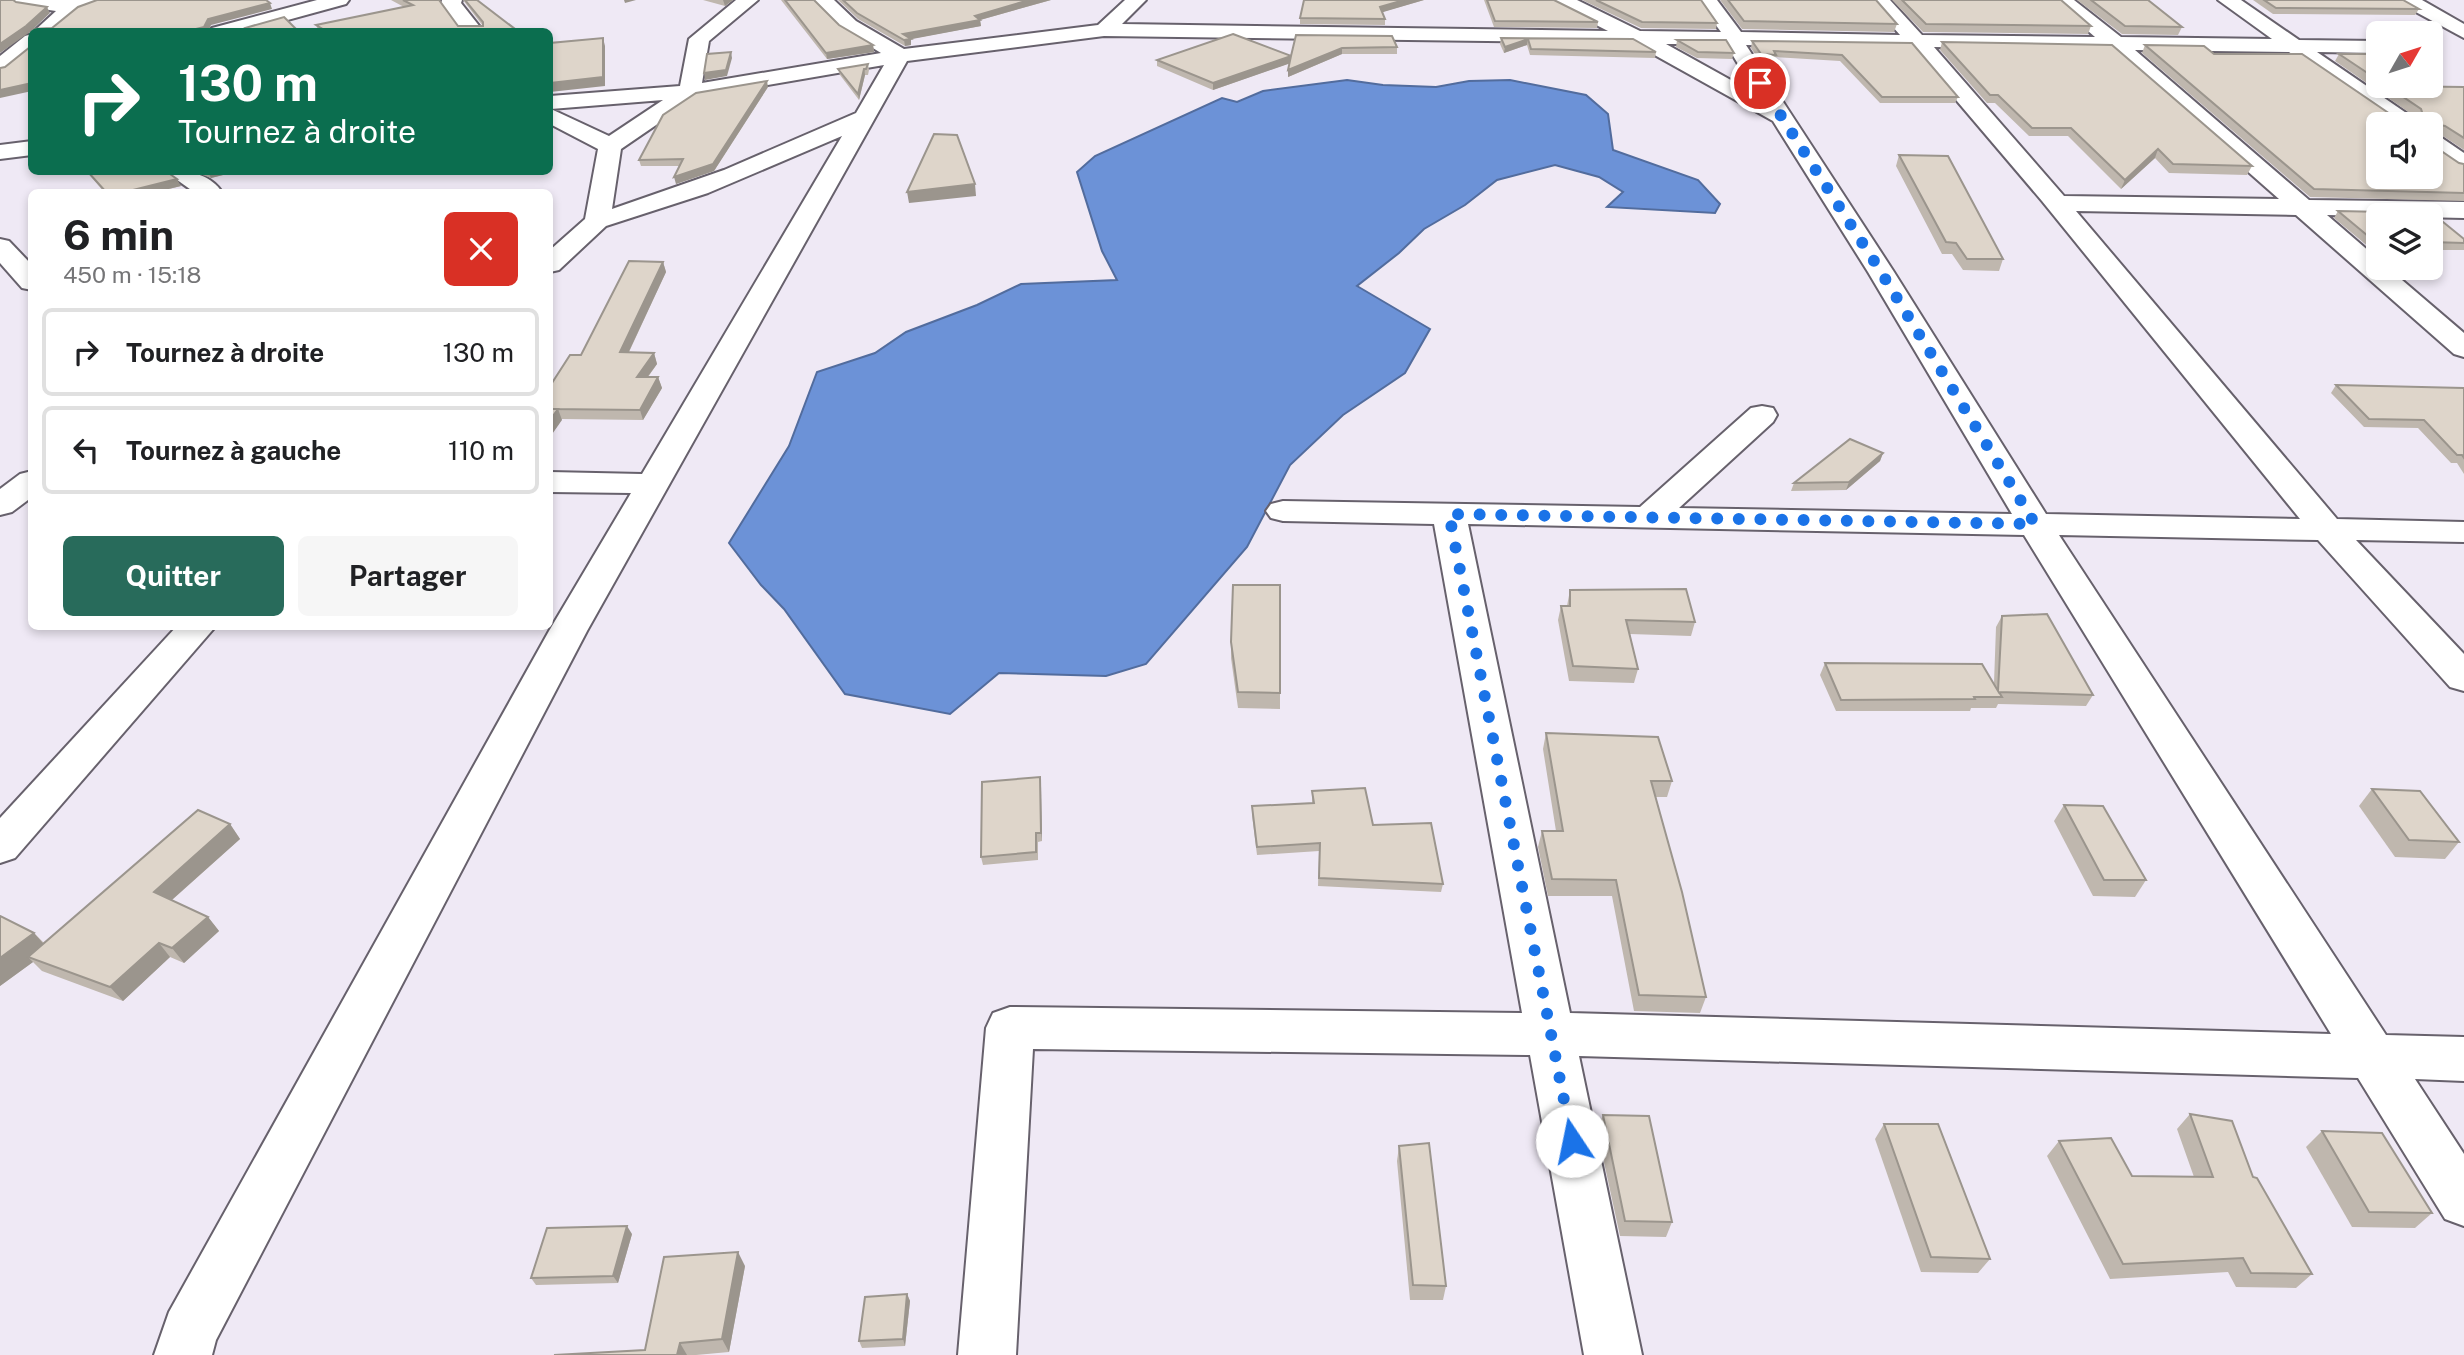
<!DOCTYPE html>
<html lang="fr">
<head>
<meta charset="utf-8">
<style>
	body { margin:0; font-family:"Public Sans",sans-serif; background:#f6f6f6; color:#202124; height:100vh; display:flex; flex-direction:column; font-size:26px; white-space:nowrap }
	* { box-sizing:border-box; margin:0 }
	p { font-size:23px; color:#757577 }
	.icon { flex:none; width:38px; height:38px; fill:none; stroke:currentColor; stroke-width:2; stroke-linecap:round; stroke-linejoin:round }
	.map { position:relative; flex:1; overflow:hidden }
	.side { position:absolute; left:28px; top:189px; width:525px; height:441px; display:flex; flex-direction:column; background:#fff; border-radius:10px; box-shadow:0 4px 10px #0003 }
	.side>* { flex:none }
	.top-card { position:absolute; left:28px; top:28px; width:525px; height:147px; border-radius:10px; box-shadow:0 4px 10px #0003; background:#0b6e4f; color:#fff; overflow:hidden }
	.needle { width:46px; rotate:51deg }
	.buttons { position:absolute; left:2366px; top:21px; display:grid; gap:14px }
	.buttons a { display:grid; place-items:center; width:77px; height:77px; border-radius:10px; background:#fff; box-shadow:0 4px 10px #0003; font-size:35px }
	.pin { position:absolute; display:grid; place-items:center; width:60px; height:60px; color:#fff; margin:-30px; border:4px solid #fff; border-radius:50%; box-shadow:0 2px 7px #0007 }
	.me { position:absolute; width:77px; margin:-38px; rotate:349deg; stroke-linejoin:round; filter:drop-shadow(0 0 5px #0008) }
	.turn { display:flex; align-items:center; gap:24px; height:147px; padding:0 35px; font-size:32px }
	.turn .icon { width:91px; height:91px; stroke-width:2.5 }
	.turn b { display:block; font-size:49px; line-height:60px }
	.round { display:grid; place-items:center; flex:none; width:74px; height:74px; border-radius:10px; background:#f6f6f6 }
	.head { display:flex; align-items:center; justify-content:space-between; height:119px; padding:0 35px }
	h1 { font-size:42px; font-weight:700; line-height:52px }
	.primary-button { display:flex; gap:14px; margin-top:auto; padding:14px 35px }
	.primary-button a { flex:1; height:80px; border-radius:10px; background:#286b5b; color:#fff; font-size:28px; font-weight:700; line-height:80px; text-align:center }
	.primary-button a+a { background:#f6f6f6; color:#202124 }
	ul { padding:0; list-style:none }
	li { display:flex; align-items:center; gap:21px; height:88px; margin:0 14px 10px; padding:0 21px; border:4px solid #e0e0e0; border-radius:10px }
	li div { flex:1 }
	li b { display:block; font-size:26px }
	li em { font-style:normal }
	.map>svg:first-child { display:block }
</style>
</head>
<body>
<div class="map">
<svg width="2464" height="1355" viewBox="0 0 2464 1355">
	<rect width="100%" height="100%" fill="#efe9f5"/>
	<polygon fill="#6c92d7" stroke="#526c9d" stroke-width="2" points="1347,80 1383,85 1436,87 1469,81 1510,80 1586,95 1608,114 1613,150 1698,180 1720,204 1715,213 1607,207 1623,192 1599,177 1555,165 1497,180 1465,205 1424,229 1399,253 1357,286 1430,329 1405,373 1343,415 1290,465 1247,547 1146,664 1106,676 999,673 950,714 845,694 784,609 761,585 729,543 789,446 817,372 875,353 906,332 977,305 1021,284 1117,280 1102,251 1077,172 1095,156 1222,98 1237,102 1263,91"/>
	<g fill="none" stroke-linecap="round" stroke-linejoin="round">
		<defs>
			<g id="street">
				<polygon points="11,0 102,0 99,4 80,11 54,32 32,33 56,11 21,6"/>
				<polygon points="317,0 349,0 346,4 244,32 209,32 212,28"/>
				<polygon points="442,0 462,0 461,3 484,32 463,32 441,4"/>
				<path d="M 736,0 L 758,0 L 709,41 L 702,83 L 881,53 L 842,29 L 813,0 L 834,0 L 856,21 L 904,49 L 1098,25 L 1125,0 L 1146,0 L 1122,24 L 1608,31 L 1555,4 L 1552,0 L 1577,0 L 1640,31 L 1721,32 L 1697,0 L 1717,0 L 1741,32 L 1900,35 L 1869,0 L 1890,0 L 1922,35 L 2095,37 L 2052,0 L 2074,0 L 2121,37 L 2272,39 L 2218,0 L 2241,0 L 2299,40 L 2378,41 L 2378,53 L 2317,52 L 2415,119 L 2418,124 L 2393,124 L 2289,52 L 2135,50 L 2309,200 L 2464,202 L 2464,218 L 2327,215 L 2378,259 L 2378,268 L 2388,268 L 2464,333 L 2464,357 L 2454,354 L 2296,215 L 2076,211 L 2337,519 L 2464,522 L 2464,542 L 2356,540 L 2464,654 L 2464,691 L 2450,687 L 2318,540 L 2059,535 L 2386,1035 L 2464,1037 L 2464,1081 L 2415,1079 L 2464,1154 L 2464,1226 L 2445,1219 L 2358,1078 L 1579,1056 L 1642,1355 L 1584,1355 L 1530,1055 L 1033,1049 L 1016,1355 L 958,1355 L 986,1028 L 993,1013 L 1010,1007 L 1522,1013 L 1434,524 L 1283,521 L 1271,518 L 1266,511 L 1271,504 L 1283,501 L 1640,507 L 1751,408 L 1762,406 L 1773,408 L 1777,415 L 1773,422 L 1679,508 L 2012,514 L 1868,272 L 1773,121 L 1633,43 L 1104,36 L 907,61 L 587,631 L 216,1340 L 212,1355 L 154,1355 L 169,1312 L 549,631 L 631,493 L 550,492 L 550,472 L 642,474 L 842,136 L 708,193 L 606,226 L 559,270 L 550,272 L 550,250 L 585,219 L 598,149 L 550,124 L 550,96 L 680,86 L 689,39 ZM 1666,44 L 1726,44 L 1756,94 ZM 1746,45 L 1911,47 L 2042,201 L 2300,519 L 2046,514 L 1894,272 ZM 1934,47 L 2110,50 L 2279,199 L 2064,196 ZM 884,65 L 856,113 L 724,170 L 612,209 L 621,149 L 697,97 ZM 663,100 L 609,136 L 551,109 ZM 1468,524 L 2024,535 L 2331,1034 L 1570,1013 Z"/>
				<polygon points="2398,0 2422,0 2464,24 2464,38 2401,4"/>
				<polygon points="32,34 32,51 7,71 0,73 0,56 25,36"/>
				<polygon points="2431,134 2439,136 2464,153 2464,171 2456,169 2431,152"/>
				<polygon points="32,141 32,155 0,159 0,145"/>
				<path d="M 166,172 C 187,170 209,173 222,192 L 194,192 Z"/>
				<polygon points="0,239 9,241 32,265 32,290 22,288 0,263"/>
				<polygon points="32,471 32,497 12,512 0,515 0,489 20,474"/>
				<polygon points="177,626 216,626 15,858 0,863 0,818"/>
			</g>
		</defs>
		<use href="#street" stroke="#67616c" stroke-width="4"/>
		<use href="#street" fill="#fff" fill-rule="evenodd"/>
	</g>
	<g fill="#bfb7ae">
		<polygon points="391,0 440,0 440,1 458,26 483,26 463,0 477,0 519,32 319,32 316,25 404,7"/>
		<polygon points="703,0 733,0 725,6"/>
		<polygon points="781,0 814,0 839,25 873,45 874,52 827,59"/>
		<polygon points="838,0 1051,0 980,20 981,26 910,39 911,45 905,46 858,19"/>
		<polygon points="1304,0 1424,0 1382,12 1385,19 1385,25 1300,24 1300,18"/>
		<polygon points="1484,0 1554,0 1598,22 1597,28 1494,27"/>
		<polygon points="1582,0 1701,0 1717,23 1716,29 1641,28"/>
		<polygon points="1720,0 1876,0 1897,24 1894,32 1742,29"/>
		<polygon points="1892,0 2061,0 2091,26 2088,34 1923,32"/>
		<polygon points="2077,0 2148,0 2182,27 2178,35 2122,34"/>
		<polygon points="2253,0 2403,0 2419,9 2415,15 2273,14"/>
		<polygon points="1296,35 1397,47 1397,54 1342,54 1288,77 1290,63 1213,90 1157,66 1157,60 1291,56"/>
		<polygon points="1501,38 1656,52 1655,58 1530,55 1527,45 1504,53 1500,44"/>
		<polygon points="1677,40 1734,53 1732,59 1697,58 1676,47"/>
		<polygon points="1752,41 1912,43 1958,97 1955,103 1880,103 1840,61 1775,57 1774,61 1759,60 1751,48"/>
		<polygon points="1942,42 2252,166 2247,175 2169,173 2155,158 2121,189 2068,136 2029,136 1995,103 1987,103 1940,50"/>
		<polygon points="2145,45 2214,54 2396,118 2417,118 2335,61 2339,54 2378,62 2378,86 2464,87 2464,150 2440,134 2434,133 2434,146 2459,163 2464,164 2464,201 2310,197 2142,53"/>
		<polygon points="868,64 869,70 868,75 865,75 859,100 840,75 838,69"/>
		<polygon points="768,87 714,171 676,184 680,166 641,166 639,160"/>
		<polygon points="1899,155 2003,259 1999,271 1963,270 1952,254 1942,254 1896,166"/>
		<polygon points="87,172 167,172 181,186 156,192 104,192"/>
		<polygon points="194,172 235,172 211,178"/>
		<polygon points="2338,211 2432,213 2464,239 2464,250 2431,250 2431,215 2378,215 2378,249 2370,248 2334,218"/>
		<polygon points="629,261 663,262 666,272 629,352 654,353 657,364 648,377 658,377 662,388 643,420 562,419 550,437 550,386 570,355 581,355"/>
		<polygon points="2336,385 2464,388 2464,474 2457,463 2451,463 2418,428 2364,427 2331,393"/>
		<polygon points="1883,453 1880,461 1846,490 1791,491 1794,483"/>
		<polygon points="1570,590 1695,622 1691,636 1630,634 1638,669 1634,683 1569,681 1558,620 1561,606 1567,606"/>
		<polygon points="2002,616 2093,695 2086,706 1998,704 1996,708 1971,708 1970,711 1836,711 1820,675 1825,663 1994,683 1996,627"/>
		<polygon points="1231,642 1280,693 1280,709 1238,708 1231,658"/>
		<polygon points="1546,733 1672,781 1667,797 1656,797 1706,997 1700,1013 1634,1011 1612,896 1548,896 1538,847 1542,831 1556,831 1543,749"/>
		<polygon points="1040,777 1042,841 1038,842 1038,860 983,865 981,857"/>
		<polygon points="2372,789 2459,842 2445,859 2395,857 2359,806"/>
		<polygon points="1312,791 1373,825 1443,884 1441,892 1318,886 1319,851 1257,855 1252,815 1252,806 1312,803"/>
		<polygon points="2064,805 2146,880 2135,897 2093,896 2054,821"/>
		<polygon points="230,824 240,839 172,900 208,917 219,931 184,963 170,957 123,1001 42,971 33,962 0,986 0,916 34,933 44,943"/>
		<polygon points="2190,1114 2253,1177 2312,1274 2296,1288 2236,1287 2228,1272 2110,1279 2047,1156 2059,1141 2132,1176 2194,1177 2177,1129"/>
		<polygon points="1603,1115 1672,1222 1666,1237 1620,1236 1597,1130"/>
		<polygon points="1884,1124 1990,1259 1978,1273 1921,1272 1875,1139"/>
		<polygon points="2322,1131 2432,1213 2415,1228 2352,1227 2306,1147"/>
		<polygon points="1399,1146 1446,1286 1443,1300 1410,1300 1397,1161"/>
		<polygon points="632,1234 618,1283 536,1285 531,1278"/>
		<polygon points="745,1266 729,1352 696,1355 554,1355 645,1350"/>
		<polygon points="907,1294 910,1301 905,1346 862,1348 859,1341"/>
	</g>
	<g fill="#9b958d">
		<polygon points="624,0 636,0 625,3"/>
		<polygon points="723,0 733,0 725,6"/>
		<polygon points="1029,0 1051,0 980,20 981,26 907,40 911,39 911,45 905,46 903,34"/>
		<polygon points="1404,0 1424,0 1380,13 1380,7"/>
		<polygon points="270,3 272,9 211,25 208,32 184,32 208,19"/>
		<polygon points="47,7 50,13 30,32 0,53 0,44"/>
		<polygon points="603,38 605,46 605,86 550,92 550,83"/>
		<polygon points="1528,39 1527,45 1504,53 1505,47"/>
		<polygon points="873,45 874,52 827,59 826,53"/>
		<polygon points="1342,48 1342,54 1288,77 1288,70"/>
		<polygon points="731,52 732,58 727,76 705,80 704,73"/>
		<polygon points="1291,56 1291,63 1213,90 1213,83"/>
		<polygon points="864,69 865,75 859,100 858,94"/>
		<polygon points="767,81 768,87 714,171 676,184 674,177"/>
		<polygon points="32,83 32,91 0,98 0,90"/>
		<polygon points="2158,149 2155,158 2121,189 2125,180"/>
		<polygon points="208,172 235,172 211,178"/>
		<polygon points="177,179 181,186 156,192 125,192"/>
		<polygon points="975,184 976,196 909,203 907,192"/>
		<polygon points="663,262 666,272 624,362 620,352"/>
		<polygon points="654,353 657,364 640,387 637,377"/>
		<polygon points="658,377 662,388 643,420 640,410"/>
		<polygon points="558,409 562,420 550,437 550,420"/>
		<polygon points="1883,453 1880,461 1846,490 1849,482"/>
		<polygon points="1040,777 1041,786 1042,841 1041,833"/>
		<polygon points="230,824 240,839 165,906 154,892"/>
		<polygon points="208,917 219,931 184,963 172,948"/>
		<polygon points="34,933 49,950 28,957 33,962 0,986 0,958"/>
		<polygon points="159,943 170,957 123,1001 110,987"/>
		<polygon points="627,1226 632,1234 618,1283 613,1276"/>
		<polygon points="738,1252 745,1266 729,1352 722,1339"/>
		<polygon points="907,1294 910,1301 905,1346 903,1339"/>
		<polygon points="680,1343 687,1355 677,1355"/>
	</g>
	<g fill="#ded5ca" stroke="#9b958d" stroke-width="2" fill-rule="evenodd">
		<polygon points="0,0 13,0 16,2 47,7 26,26 0,44"/>
		<polygon points="97,0 266,0 270,3 208,19 204,27 184,32 32,32 32,83 0,90 0,68 5,67 30,47 31,29 52,28 78,7"/>
		<polygon points="403,0 439,0 458,26 483,26 483,22 465,0 477,0 519,32 328,32 316,25 413,5"/>
		<polygon points="785,0 814,0 839,25 873,45 826,53"/>
		<polygon points="843,0 1029,0 975,16 980,20 903,34 911,39 904,40 857,13"/>
		<polygon points="1304,0 1404,0 1380,7 1385,19 1300,18"/>
		<polygon points="1487,0 1554,0 1598,22 1495,21"/>
		<polygon points="1596,0 1701,0 1717,23 1642,22"/>
		<polygon points="1728,0 1876,0 1897,24 1744,21"/>
		<polygon points="1902,0 2061,0 2091,26 1926,24"/>
		<polygon points="2091,0 2148,0 2182,27 2125,26"/>
		<polygon points="2264,0 2403,0 2419,9 2276,8"/>
		<polygon points="284,17 299,32 248,32 245,28"/>
		<polygon points="1233,34 1291,56 1296,35 1392,36 1397,47 1342,48 1288,70 1291,56 1213,83 1157,60"/>
		<polygon points="603,38 603,77 550,83 550,43"/>
		<polygon points="1501,38 1633,39 1656,52 1531,49 1528,39 1505,47"/>
		<polygon points="1677,40 1726,40 1734,53 1698,52"/>
		<polygon points="1752,41 1912,43 1958,97 1882,97 1842,55 1774,51 1776,55 1761,54"/>
		<polygon points="1942,42 2112,45 2252,166 2173,164 2158,149 2125,180 2071,128 2032,128 1998,95 1990,95"/>
		<path d="M 2145,45 L 2204,46 L 2214,54 L 2302,54 L 2396,118 L 2424,118 L 2421,109 L 2387,86 L 2464,87 L 2464,138 L 2445,126 L 2434,124 L 2434,146 L 2459,163 L 2464,164 L 2464,193 L 2314,189 ZM 2378,124 L 2431,124 L 2431,177 L 2378,177 Z"/>
		<polygon points="731,52 726,70 704,73 707,54"/>
		<polygon points="2339,54 2366,54 2378,62 2378,80"/>
		<polygon points="868,64 866,69 864,69 858,94 838,69"/>
		<polygon points="767,81 713,164 674,177 683,159 639,160 663,115 696,93"/>
		<polygon points="934,134 957,135 975,184 907,192"/>
		<polygon points="1899,155 1948,156 2003,259 1967,259 1956,243 1946,242"/>
		<polygon points="88,172 167,172 177,179 125,192 106,192"/>
		<polygon points="2338,211 2432,213 2464,239 2464,243 2431,242 2431,215 2378,215 2378,241 2374,241"/>
		<polygon points="629,261 663,262 620,352 654,353 637,377 658,377 640,410 550,409 550,386 570,355 581,355"/>
		<polygon points="2336,385 2464,388 2464,458 2462,455 2457,455 2424,420 2369,419"/>
		<polygon points="550,409 558,409 550,420"/>
		<polygon points="1850,439 1883,453 1849,482 1794,483"/>
		<polygon points="1233,585 1280,585 1280,693 1238,692 1231,642"/>
		<polygon points="1686,589 1695,622 1626,620 1638,669 1573,666 1561,606 1570,606 1570,590"/>
		<polygon points="2047,614 2093,695 1999,692 2002,697 1974,697 1975,699 1841,700 1825,663 1982,664 1998,691 2002,616"/>
		<polygon points="1546,733 1658,737 1672,781 1651,781 1682,892 1706,997 1639,995 1616,880 1552,879 1542,831 1563,831"/>
		<polygon points="1040,777 1041,833 1036,833 1036,852 981,857 982,782"/>
		<polygon points="1365,788 1373,825 1431,823 1443,884 1319,878 1320,843 1257,847 1252,806 1314,803 1312,791"/>
		<polygon points="2372,789 2420,791 2459,842 2409,840"/>
		<polygon points="2064,805 2103,806 2146,880 2104,880"/>
		<polygon points="198,810 230,824 154,892 208,917 172,948 159,943 110,987 28,957"/>
		<polygon points="0,916 34,933 0,958"/>
		<polygon points="2190,1114 2232,1121 2253,1177 2257,1178 2312,1274 2251,1273 2243,1258 2123,1264 2059,1141 2111,1138 2132,1176 2213,1177"/>
		<polygon points="1603,1115 1649,1116 1672,1222 1625,1221"/>
		<polygon points="1884,1124 1938,1124 1990,1259 1931,1257"/>
		<polygon points="2322,1131 2382,1133 2432,1213 2369,1212"/>
		<polygon points="1429,1143 1446,1286 1413,1285 1399,1146"/>
		<polygon points="627,1226 613,1276 531,1278 547,1228"/>
		<polygon points="738,1252 722,1339 680,1343 677,1355 554,1355 645,1350 664,1257"/>
		<polygon points="907,1294 903,1339 859,1341 865,1297"/>
	</g>
	<g fill="none" stroke-linecap="round" stroke-linejoin="round">
		<polyline stroke="#1a73e8" stroke-width="12" stroke-dasharray="0 21.6" points="1572,1141 1449,514 2035,524 1881,272 1760,83"/>
	</g>
</svg>
<div class="buttons">
<a><svg class="needle" viewBox="-14 -14 28 28"><path d="M0-13l5 13h-10z" fill="#e53935"/><path d="M0 13l5-13h-10z" fill="#757577"/></svg></a>
<a><svg class="icon" aria-label="sound" viewBox="0 0 24 24"><path d="M4 9h4l5-4v14l-5-4H4zM17 9q2 3 0 6"/></svg></a>
<a><svg class="icon" aria-label="layers" viewBox="0 0 24 24"><path d="M12 4l9 5-9 5-9-5zM3 14l9 5 9-5"/></svg></a>
</div>
<div class="pin" style="left:1760px;top:83px;background:#d93025"><svg class="icon" aria-label="arrive" viewBox="0 0 24 24"><path d="M6 21V4h12l-3 4 3 4H6"/></svg></div>
<svg class="me" style="left:1572px;top:1141px" viewBox="-20 -20 40 40"><circle r="19" fill="#fff"/><path d="M0-13L10 11 0 6-10 11z" fill="#1a73e8"/></svg>
<div class="top-card">
<div class="turn"><svg class="icon" aria-label="right" viewBox="0 0 24 24"><path d="M7 20v-9h11M14 6l5 5-5 5"/></svg><div><b>130 m</b>Tournez à droite</div></div>
</div>
<section class="side">
<div class="head"><div><h1>6 min</h1><p>450 m · 15:18</p></div><a class="round" style="background:#d93025;color:#fff"><svg class="icon" aria-label="close" viewBox="0 0 24 24"><path d="M6 6l12 12M18 6L6 18"/></svg></a></div>
<ul>
<li><svg class="icon" aria-label="right" viewBox="0 0 24 24"><path d="M7 20v-9h11M14 6l5 5-5 5"/></svg><div><b>Tournez à droite</b></div><em>130 m</em></li>
<li><svg class="icon" aria-label="left" viewBox="0 0 24 24"><path d="M17 20v-9H6M10 6l-5 5 5 5"/></svg><div><b>Tournez à gauche</b></div><em>110 m</em></li>
</ul>
<div class="primary-button"><a>Quitter</a><a>Partager</a></div>
</section>
</div>
</body>
</html>
